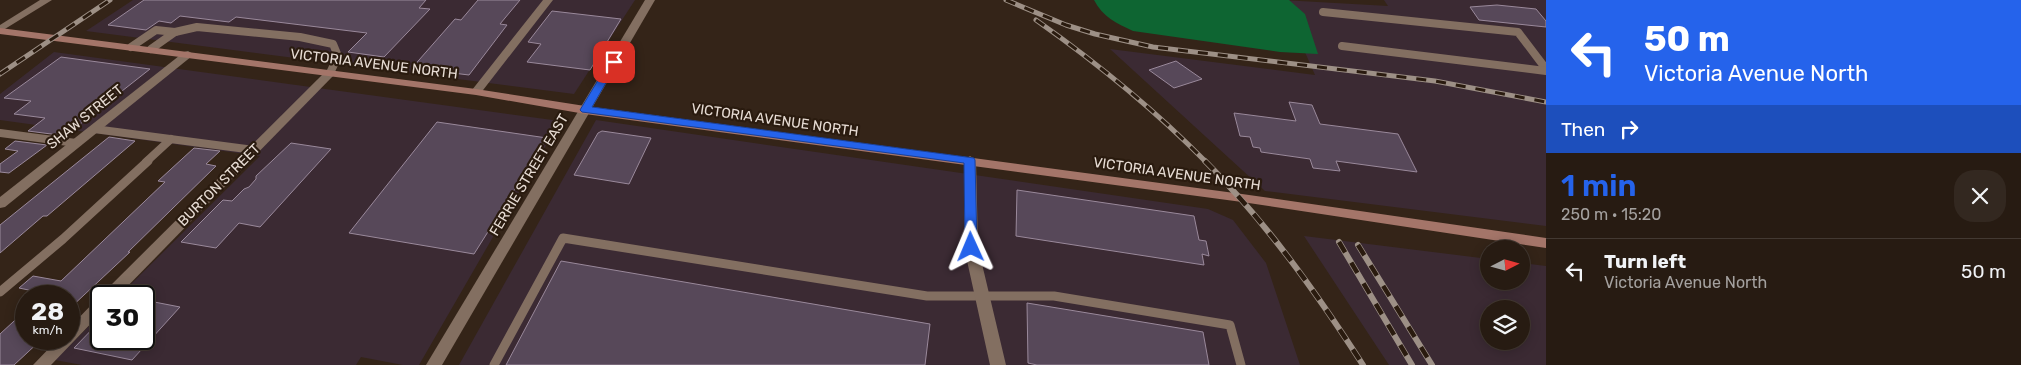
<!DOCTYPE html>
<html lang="en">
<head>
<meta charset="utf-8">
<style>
	body { margin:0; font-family:Rubik,sans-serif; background:#332820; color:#f1f3f6; height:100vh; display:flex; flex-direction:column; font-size:19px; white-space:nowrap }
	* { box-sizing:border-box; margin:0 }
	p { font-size:16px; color:#a4a19f }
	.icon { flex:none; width:28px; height:28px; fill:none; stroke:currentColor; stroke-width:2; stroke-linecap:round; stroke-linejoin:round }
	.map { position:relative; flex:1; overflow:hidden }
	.details { display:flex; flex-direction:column; background:#271b12; width:475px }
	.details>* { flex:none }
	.banner { background:#2563eb; color:#fff; overflow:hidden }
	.needle { width:32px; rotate:84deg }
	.buttons { position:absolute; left:1480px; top:240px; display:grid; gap:10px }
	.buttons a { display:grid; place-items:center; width:50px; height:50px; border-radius:50%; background:#271b12; box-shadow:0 2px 12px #0003,0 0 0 1px #433932; font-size:25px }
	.speed { position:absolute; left:15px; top:285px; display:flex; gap:10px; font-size:25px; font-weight:700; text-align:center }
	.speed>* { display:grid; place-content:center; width:65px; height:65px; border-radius:50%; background:#271b12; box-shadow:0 2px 12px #0003,0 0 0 1px #433932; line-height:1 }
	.speed small { font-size:12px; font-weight:400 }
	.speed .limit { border:2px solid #111; border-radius:8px; background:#fff; color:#111 }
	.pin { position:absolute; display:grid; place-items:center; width:42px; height:42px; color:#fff; margin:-21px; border-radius:10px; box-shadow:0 2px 8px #0006 }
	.me { position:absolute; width:55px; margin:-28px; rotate:359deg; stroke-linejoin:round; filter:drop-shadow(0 0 4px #0008) }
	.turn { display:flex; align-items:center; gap:18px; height:105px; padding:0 15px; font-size:22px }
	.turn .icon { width:65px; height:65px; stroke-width:2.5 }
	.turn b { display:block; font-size:35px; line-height:42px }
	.then { display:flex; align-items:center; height:48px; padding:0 15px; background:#0003; gap:10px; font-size:19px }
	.round { display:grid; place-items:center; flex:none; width:52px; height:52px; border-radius:20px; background:#332820 }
	.overview { display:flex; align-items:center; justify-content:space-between; height:85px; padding:0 15px }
	h1 { font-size:30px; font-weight:600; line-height:38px; color:#2563eb }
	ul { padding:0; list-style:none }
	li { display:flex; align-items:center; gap:15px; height:65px; padding:0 15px; border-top:1px solid #433932 }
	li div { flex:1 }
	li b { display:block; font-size:19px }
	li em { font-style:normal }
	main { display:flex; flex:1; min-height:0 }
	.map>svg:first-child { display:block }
</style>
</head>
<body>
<main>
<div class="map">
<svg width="1546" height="365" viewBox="0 0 1546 365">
	<rect width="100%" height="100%" fill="#342418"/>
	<g fill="#3b2a33" fill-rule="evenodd">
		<polygon points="133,0 635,0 574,94 86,31"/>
		<polygon points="1282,0 1388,6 1384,0 1546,0 1546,226 1265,191 1110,49 1315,75"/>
		<polygon points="54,52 560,121 419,365 403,365 361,357 356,365 82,365 55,360 101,314 101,339 144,339 144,296 119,296 260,156 0,120 0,94"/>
		<polygon points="596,120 1208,209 1233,220 1266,263 1300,365 459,365"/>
		<path d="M 1304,236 L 1489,259 L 1489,281 L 1521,281 L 1521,263 L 1546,266 L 1546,365 L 1389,365 ZM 1489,309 L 1521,309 L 1521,341 L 1489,341 Z"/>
	</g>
	<path fill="#0e6532" d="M 1094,0 L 1289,0 L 1305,14 L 1318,54 L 1280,52 L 1133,31 C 1116,23 1103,17 1094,0 Z"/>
	<g fill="#574859" stroke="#9a899b">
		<polygon points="144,0 426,0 419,8 430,9 384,57 348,52 367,33 236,17 229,22 180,16 171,23 159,21 146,30 108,25"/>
		<polygon points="478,0 520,0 500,24 507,25 469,75 412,68 455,19 461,20"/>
		<polygon points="1497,5 1536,9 1546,21 1546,27 1479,20 1470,7"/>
		<polygon points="552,11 621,19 590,70 527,62 541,44 528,42"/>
		<polygon points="61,57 150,69 75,128 69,127 59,135 28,131 45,118 14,114 31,101 4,98"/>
		<polygon points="1176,61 1202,79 1174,88 1149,70"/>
		<polygon points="1289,102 1312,105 1320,124 1398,134 1417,172 1336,161 1340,171 1313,168 1310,159 1261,152 1260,148 1253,147 1250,137 1240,136 1234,113 1296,121"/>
		<polygon points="437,122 547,138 474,254 349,233"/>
		<polygon points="602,131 651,138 629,184 574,175 598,133"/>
		<polygon points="109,137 135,141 47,216 43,216 0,253 0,225"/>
		<polygon points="15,141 47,145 9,173 0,172 0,164 18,151 5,149"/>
		<polygon points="291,143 331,149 260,227 239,223 216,248 181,242 223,200 232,201 244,189 249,187 256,179 256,176"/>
		<polygon points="194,148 220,151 206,164 216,166 128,252 130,252 69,309 69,296 57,296 19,288 33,276 61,281 165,182 158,181"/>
		<polygon points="1017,190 1194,216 1199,240 1206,241 1209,256 1202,254 1204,265 1016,236"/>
		<polygon points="561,261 930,324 925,365 506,365"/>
		<polygon points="144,300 180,307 132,360 74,348 101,320 101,339 144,339"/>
		<polygon points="1027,303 1203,332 1209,365 1037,365 1028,363"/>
		<polygon points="26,310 26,339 42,339 14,365 0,365 0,334"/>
	</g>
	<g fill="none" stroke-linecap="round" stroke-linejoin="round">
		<g stroke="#836f61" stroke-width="8">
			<polyline points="1323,12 1518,32 1546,69"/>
			<polyline points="1342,46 1546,71"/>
			<polyline points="131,47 156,30 175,32"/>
			<polyline points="151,49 175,32 197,27 300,37 333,44 338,56 330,73"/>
			<polyline points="94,129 254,150"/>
			<polyline points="0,133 76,143"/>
			<polyline points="146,162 171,139"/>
		</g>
		<g stroke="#836f61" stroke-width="9">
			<polyline points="0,292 63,239 148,161"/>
			<polyline points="494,365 563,238 927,296 1054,296 1230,325 1241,365"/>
		</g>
		<g fill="#836f61" fill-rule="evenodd">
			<polygon points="40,0 52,0 0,32 0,25"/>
			<polygon points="543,0 553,0 480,94 472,94 470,92 472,90"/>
			<polygon points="645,0 655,0 442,365 426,365"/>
			<polygon points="188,51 193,54 192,56 5,207 0,208 0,197 184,52"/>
			<polygon points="330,70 334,71 335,73 334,75 118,296 102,296 104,292 326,71"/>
			<polygon points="970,156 976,160 978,247 1006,365 990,365 964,247 964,160"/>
			<polygon points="101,298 101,313 51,365 33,365 58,339 69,339 69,328 96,300"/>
		</g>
		<polygon fill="#a47569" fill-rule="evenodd" points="0,28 476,89 585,106 1242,194 1546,238 1546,248 1242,202 585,114 476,95 0,34"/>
		<defs>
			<g id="rail-far1">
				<polyline points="1006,0 1066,25 1095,34 1153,47 1435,81 1546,102"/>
				<path d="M 1036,20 C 1097,63 1154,109 1206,162"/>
				<polyline points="0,74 110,0"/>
			</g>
			<g id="rail">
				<path d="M 1205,161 C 1266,222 1316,292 1363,365"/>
				<polyline points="1339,242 1412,365"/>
				<polyline points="1358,245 1432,365"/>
			</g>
		</defs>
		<use href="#rail-far1" stroke="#9d9086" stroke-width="5"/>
		<use href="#rail" stroke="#9d9086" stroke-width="6"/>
		<use href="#rail-far1" stroke="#2a1b0f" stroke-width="3" stroke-dasharray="10" stroke-linecap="butt"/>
		<use href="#rail" stroke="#2a1b0f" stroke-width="4.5" stroke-dasharray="12" stroke-linecap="butt"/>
	</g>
	<polygon fill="#2563eb" stroke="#184099" points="614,59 618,62 592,107 974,158 975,160 977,247 976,250 967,250 965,247 964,163 582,112 580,110 609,62"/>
	<g text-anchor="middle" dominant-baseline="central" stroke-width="4.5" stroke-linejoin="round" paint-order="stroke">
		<g font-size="14" fill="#e7dcd4" stroke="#2a1b0f">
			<text transform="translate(374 64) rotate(7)">VICTORIA AVENUE NORTH</text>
			<text transform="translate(85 117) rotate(-39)">SHAW STREET</text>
			<text transform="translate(775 120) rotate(8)">VICTORIA AVENUE NORTH</text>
			<text transform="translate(1177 174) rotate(8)">VICTORIA AVENUE NORTH</text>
			<text transform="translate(529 175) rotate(-59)">FERRIE STREET EAST</text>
			<text transform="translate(219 185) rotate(-45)">BURTON STREET</text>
		</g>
	</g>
</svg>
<div class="buttons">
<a><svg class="needle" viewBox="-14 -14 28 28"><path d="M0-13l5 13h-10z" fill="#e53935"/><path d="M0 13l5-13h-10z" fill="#a4a19f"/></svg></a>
<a><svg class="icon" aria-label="layers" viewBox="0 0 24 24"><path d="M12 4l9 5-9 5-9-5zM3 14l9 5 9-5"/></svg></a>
</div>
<div class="speed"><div>28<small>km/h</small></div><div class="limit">30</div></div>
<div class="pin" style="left:614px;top:62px;background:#d93025"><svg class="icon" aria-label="arrive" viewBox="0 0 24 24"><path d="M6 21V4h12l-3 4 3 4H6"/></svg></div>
<svg class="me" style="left:971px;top:247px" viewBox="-20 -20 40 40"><path d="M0-17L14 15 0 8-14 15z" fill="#2563eb" stroke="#fff" stroke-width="4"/></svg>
</div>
<section class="details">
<div class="banner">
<div class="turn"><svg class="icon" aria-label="left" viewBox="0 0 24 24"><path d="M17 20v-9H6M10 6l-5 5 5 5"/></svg><div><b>50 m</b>Victoria Avenue North</div></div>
<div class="then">Then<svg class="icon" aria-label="right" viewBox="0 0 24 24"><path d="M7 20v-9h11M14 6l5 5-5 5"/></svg></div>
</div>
<div class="overview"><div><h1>1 min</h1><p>250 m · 15:20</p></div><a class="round"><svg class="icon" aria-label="close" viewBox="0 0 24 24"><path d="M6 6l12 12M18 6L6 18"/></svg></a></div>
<ul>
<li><svg class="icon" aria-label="left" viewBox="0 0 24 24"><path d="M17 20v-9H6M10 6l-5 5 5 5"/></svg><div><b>Turn left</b><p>Victoria Avenue North</p></div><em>50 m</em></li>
</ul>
</section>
</main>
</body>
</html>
